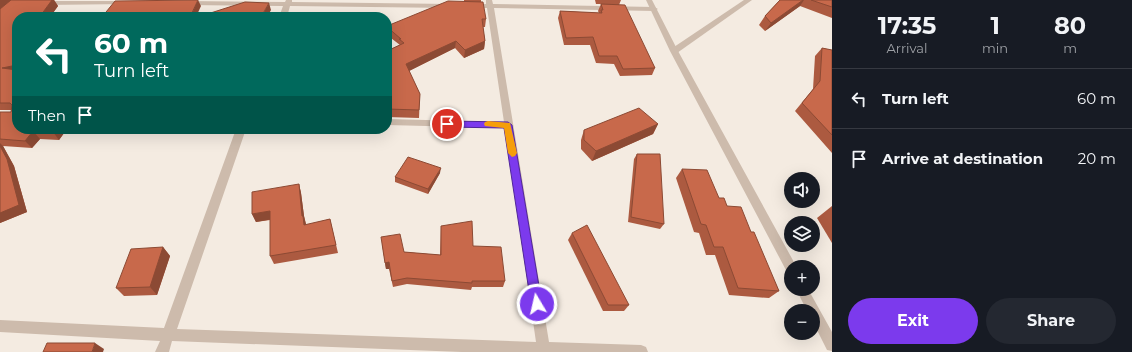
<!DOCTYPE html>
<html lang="en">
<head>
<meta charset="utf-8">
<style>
	body { margin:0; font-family:Montserrat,sans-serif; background:#242831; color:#f1f3f6; height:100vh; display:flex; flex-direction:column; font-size:15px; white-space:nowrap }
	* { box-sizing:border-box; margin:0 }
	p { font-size:13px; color:#9ea1a6 }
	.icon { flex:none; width:22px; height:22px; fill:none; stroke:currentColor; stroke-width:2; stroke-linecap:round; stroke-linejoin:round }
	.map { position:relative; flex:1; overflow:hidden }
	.side { display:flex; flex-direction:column; background:#171b24; width:300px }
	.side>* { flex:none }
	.guide { position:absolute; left:12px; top:12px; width:380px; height:122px; border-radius:16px; box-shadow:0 4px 16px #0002; background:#00695c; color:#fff; overflow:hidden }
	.controls { position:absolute; left:784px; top:172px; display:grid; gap:8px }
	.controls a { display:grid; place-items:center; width:36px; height:36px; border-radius:50%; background:#171b24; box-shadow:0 4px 16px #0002; font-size:20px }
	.pin { position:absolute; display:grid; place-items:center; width:34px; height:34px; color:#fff; margin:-17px; border:2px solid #fff; border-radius:50%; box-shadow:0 1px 4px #0007 }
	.me { position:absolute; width:44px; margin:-22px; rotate:351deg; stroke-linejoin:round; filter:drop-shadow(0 0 3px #0008) }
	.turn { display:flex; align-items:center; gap:14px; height:84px; padding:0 16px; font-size:18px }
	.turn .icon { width:52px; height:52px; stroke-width:2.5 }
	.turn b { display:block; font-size:28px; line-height:34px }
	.then { display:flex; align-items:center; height:38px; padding:0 16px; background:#0003; gap:8px; font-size:15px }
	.eta { display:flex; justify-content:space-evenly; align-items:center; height:68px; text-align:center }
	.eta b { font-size:24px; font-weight:700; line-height:28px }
	.button { display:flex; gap:8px; margin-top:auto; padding:8px 16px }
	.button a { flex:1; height:46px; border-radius:24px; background:#7c3aed; color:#fff; font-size:16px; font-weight:700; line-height:46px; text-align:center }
	.button a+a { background:#242831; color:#f1f3f6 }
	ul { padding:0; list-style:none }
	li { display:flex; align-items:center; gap:12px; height:60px; padding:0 16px; border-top:1px solid #363941 }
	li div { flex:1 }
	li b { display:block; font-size:15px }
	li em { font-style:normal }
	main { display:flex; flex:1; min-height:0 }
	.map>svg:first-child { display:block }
</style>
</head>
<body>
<main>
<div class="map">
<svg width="832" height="352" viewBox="0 0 832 352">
	<rect width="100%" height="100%" fill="#f4ebe1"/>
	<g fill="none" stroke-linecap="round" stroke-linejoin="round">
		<g fill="#cdbbac" fill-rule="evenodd">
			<polygon points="286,0 292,0 292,2 451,4 455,6 451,8 290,6 287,17 279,17 283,6 187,5 184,3 187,1 285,2"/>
			<polygon points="486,0 492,0 493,4 654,7 658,9 654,11 494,8 549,342 641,345 646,347 648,352 462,352 172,341 169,352 155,352 160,341 0,332 0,320 164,328 236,129 246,129 177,329 536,342 505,128 387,125 387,119 504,122 487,8 471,8 467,6 471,4 486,4"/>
			<polygon points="744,0 752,0 677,53 671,53 671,49"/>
			<polygon points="127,1 130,3 129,4 43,5 40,3 43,1"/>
		</g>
		<g fill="#cdbbac" fill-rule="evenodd">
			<polygon points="646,0 652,0 678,51 795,264 796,267 791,267 791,273 787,272 670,51"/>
			<polygon points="796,289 808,289 832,332 832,351 827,350 813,322 813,311 807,311"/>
		</g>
	</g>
	<g fill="#ac5a40">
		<polygon points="0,0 54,0 58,6 50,17 17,17 17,129 67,129 59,140 40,139 32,148 3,146 14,166 27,212 0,223 0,112 11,112 11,110 0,110"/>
		<polygon points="464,0 481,0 481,2 486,19 485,27 483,27 485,41 484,49 464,58 455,48 409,71 420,94 419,118 387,117 387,51 400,45 387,35 387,26 464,1"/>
		<polygon points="595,0 621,0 619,5 655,68 652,75 620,76 614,64 596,63 590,45 564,45 558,18 560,11 599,13 598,11 601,4 596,4"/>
		<polygon points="780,0 832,0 832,18 800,6 765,31 759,25 765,16"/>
		<polygon points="822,48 832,50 832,153 795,111 813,89 815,56"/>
		<polygon points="658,124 653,134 592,161 581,149 581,140 584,130"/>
		<polygon points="637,154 664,224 660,229 628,222 634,159"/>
		<polygon points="682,169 719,198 727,206 751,232 779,291 769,298 729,295 715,255 706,255 699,233 694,232 676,178"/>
		<polygon points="440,173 428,194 395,182 395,177"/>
		<polygon points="299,184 301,193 304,216 306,225 330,219 338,253 274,264 270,256 270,220 256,222 252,214"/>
		<polygon points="832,206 832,243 817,218"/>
		<polygon points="441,226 473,246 505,281 503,287 472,287 471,290 407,284 393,287 389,269 386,269 382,244 404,252 440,255"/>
		<polygon points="572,233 629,305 624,311 603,311 568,240"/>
		<polygon points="163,247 170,256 157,295 124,296 116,288"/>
	</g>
	<g fill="#8c4a34">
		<polygon points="0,0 12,0 0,11"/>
		<polygon points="52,0 54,0 58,6 50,17 42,17 41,15"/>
		<polygon points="198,0 201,6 196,17 190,17"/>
		<polygon points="803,0 804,0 800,6 765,31 771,23"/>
		<polygon points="269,3 271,10 267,17 261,17"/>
		<polygon points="456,41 455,48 407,72 406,64"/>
		<polygon points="485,41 484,49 464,58 465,50"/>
		<polygon points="17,65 17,74 2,68"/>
		<polygon points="658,124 653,134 592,161 596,151"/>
		<polygon points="55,129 67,129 59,140 53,132"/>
		<polygon points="33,131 40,139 32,148 25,141"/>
		<polygon points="0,143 3,146 14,166 27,212 0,223"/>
		<polygon points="441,168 440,173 428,194 428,189"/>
		<polygon points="299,184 301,193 304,216 306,224 307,234 302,216"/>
		<polygon points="270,211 273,219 256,222 252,214"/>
		<polygon points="163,247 170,256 157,295 150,287"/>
		<polygon points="389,262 389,269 386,269 385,263"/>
		<polygon points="95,343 104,349 103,352 92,352"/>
	</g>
	<g fill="#c8694b" stroke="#8c4a34">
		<polygon points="11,0 52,0 41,15 25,15 27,17 17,17 17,65 2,68 17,70 17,129 55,129 53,132 33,131 25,141 0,139 0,112 11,112 12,105 10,103 0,103 0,9"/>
		<polygon points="198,0 190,17 102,17 115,1"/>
		<polygon points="780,0 803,0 771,23 765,16"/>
		<polygon points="811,0 832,0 832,7"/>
		<polygon points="448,1 483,2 486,19 482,19 485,41 465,50 456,41 406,64 420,94 419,110 387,109 387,51 404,43 399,39 401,39 387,27 387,26"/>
		<polygon points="245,2 269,3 261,17 198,17"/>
		<polygon points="601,4 625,5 655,68 623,69 617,56 599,56 593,37 566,38 560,11 602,13 601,10 603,10"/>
		<polygon points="822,48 832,50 832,135 802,103 820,81"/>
		<polygon points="639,108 658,124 596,151 584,140 584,130"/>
		<polygon points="0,146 7,159 19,205 0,213"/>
		<polygon points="637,154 660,154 664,224 631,217"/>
		<polygon points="408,157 441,168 428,189 395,177"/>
		<polygon points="682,169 707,170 719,198 724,198 727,206 741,207 751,232 754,232 779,291 738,288 723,247 714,247 706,225 701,224"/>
		<polygon points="299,184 302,216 303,216 304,225 330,219 336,245 270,256 270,211 252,214 252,192"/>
		<polygon points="472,221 473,246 501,247 505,281 472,281 472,283 407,278 392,281 389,262 385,263 381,237 400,234 404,252 441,255 441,226"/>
		<polygon points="587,225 629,305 608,305 572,233"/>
		<polygon points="163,247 150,287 116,288 131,249"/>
		<polygon points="47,343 95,343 92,352 43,352"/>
	</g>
	<polygon fill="#7c3aed" stroke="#51269a" points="447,121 508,122 512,125 542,304 541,308 537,310 533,308 531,304 504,128 447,127 443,124"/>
	<polygon fill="#f59e0b" points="488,121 510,123 517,153 515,156 512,157 508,153 504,128 485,126 484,124 485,122"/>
</svg>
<div class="controls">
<a><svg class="icon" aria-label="sound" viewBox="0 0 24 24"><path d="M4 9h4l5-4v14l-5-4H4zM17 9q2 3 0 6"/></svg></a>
<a><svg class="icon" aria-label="layers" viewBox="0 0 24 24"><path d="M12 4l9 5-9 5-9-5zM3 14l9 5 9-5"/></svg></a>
<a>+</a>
<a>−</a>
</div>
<div class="pin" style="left:447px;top:124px;background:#d93025"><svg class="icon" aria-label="arrive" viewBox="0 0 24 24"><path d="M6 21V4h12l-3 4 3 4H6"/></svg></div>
<svg class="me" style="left:537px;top:304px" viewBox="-20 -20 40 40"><circle r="17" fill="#7c3aed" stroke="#fff" stroke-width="3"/><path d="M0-11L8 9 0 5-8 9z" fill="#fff"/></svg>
<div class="guide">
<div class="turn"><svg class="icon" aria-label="left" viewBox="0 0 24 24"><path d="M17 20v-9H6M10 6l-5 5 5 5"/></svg><div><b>60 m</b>Turn left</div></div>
<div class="then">Then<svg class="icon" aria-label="arrive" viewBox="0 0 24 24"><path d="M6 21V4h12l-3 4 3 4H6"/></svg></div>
</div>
</div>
<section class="side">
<div class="eta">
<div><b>17:35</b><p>Arrival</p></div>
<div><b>1</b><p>min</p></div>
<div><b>80</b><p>m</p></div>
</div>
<ul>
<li><svg class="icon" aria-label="left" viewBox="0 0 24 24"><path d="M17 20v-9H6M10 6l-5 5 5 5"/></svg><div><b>Turn left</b></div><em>60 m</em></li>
<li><svg class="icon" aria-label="arrive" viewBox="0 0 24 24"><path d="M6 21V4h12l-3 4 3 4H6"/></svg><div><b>Arrive at destination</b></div><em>20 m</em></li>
</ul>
<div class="button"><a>Exit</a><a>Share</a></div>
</section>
</main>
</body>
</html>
